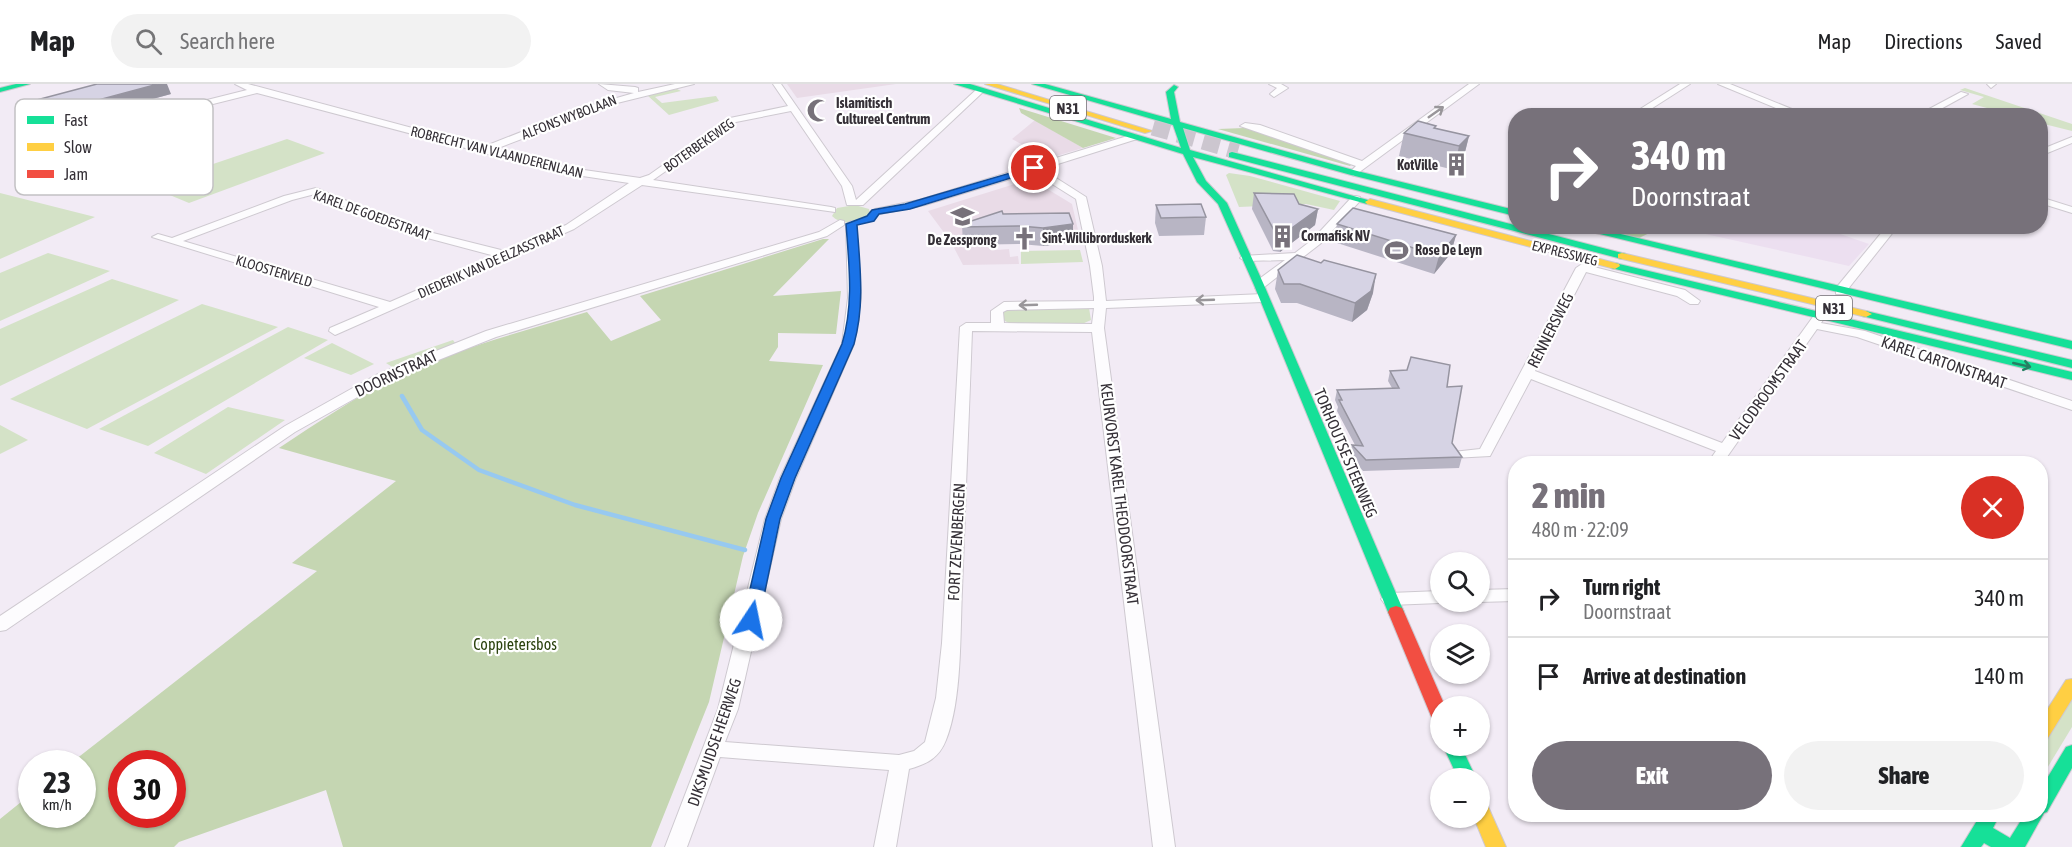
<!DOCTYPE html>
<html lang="en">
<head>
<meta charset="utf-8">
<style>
	body { margin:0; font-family:"Asap Condensed",sans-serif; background:#f2f2f2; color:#202124; height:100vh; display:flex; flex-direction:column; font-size:22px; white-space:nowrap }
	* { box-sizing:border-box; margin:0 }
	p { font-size:20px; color:#757577 }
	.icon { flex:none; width:33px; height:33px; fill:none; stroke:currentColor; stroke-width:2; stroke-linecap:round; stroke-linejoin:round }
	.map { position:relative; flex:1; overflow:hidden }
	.sheet { position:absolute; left:1508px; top:372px; width:540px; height:366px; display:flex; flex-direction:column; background:#fff; border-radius:24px; box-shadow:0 2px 4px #0004 }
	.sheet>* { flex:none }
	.top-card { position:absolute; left:1508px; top:24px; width:540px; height:126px; border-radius:24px; box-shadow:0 2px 4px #0004; background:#77717a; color:#fff; overflow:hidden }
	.buttons { position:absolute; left:1430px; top:468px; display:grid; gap:12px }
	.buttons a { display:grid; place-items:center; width:60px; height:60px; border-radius:50%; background:#fff; box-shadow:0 2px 4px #0004; font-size:30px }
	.speed { position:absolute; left:18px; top:666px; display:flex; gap:12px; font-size:30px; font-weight:700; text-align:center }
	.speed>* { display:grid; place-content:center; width:78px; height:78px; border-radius:50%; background:#fff; box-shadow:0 2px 4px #0004; line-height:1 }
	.speed small { font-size:15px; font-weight:400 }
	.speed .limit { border:9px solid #d22; background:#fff; color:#111 }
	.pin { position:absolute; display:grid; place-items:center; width:51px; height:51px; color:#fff; margin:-26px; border:3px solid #fff; border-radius:50%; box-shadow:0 2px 6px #0007 }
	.me { position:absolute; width:66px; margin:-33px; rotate:11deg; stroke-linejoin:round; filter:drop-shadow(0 0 4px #0008) }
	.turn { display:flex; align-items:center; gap:21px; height:126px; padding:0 24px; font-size:27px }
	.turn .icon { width:78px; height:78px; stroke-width:2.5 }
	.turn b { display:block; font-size:42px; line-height:51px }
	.round { display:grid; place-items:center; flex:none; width:63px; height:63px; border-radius:32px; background:#f2f2f2 }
	.headline { display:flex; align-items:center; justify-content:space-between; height:102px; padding:0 24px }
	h1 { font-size:36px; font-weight:800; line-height:45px; color:#77717a }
	.action { display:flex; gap:12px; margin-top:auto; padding:12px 24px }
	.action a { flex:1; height:69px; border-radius:36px; background:#77717a; color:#fff; font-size:24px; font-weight:800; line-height:69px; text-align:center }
	.action a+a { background:#f2f2f2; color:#202124 }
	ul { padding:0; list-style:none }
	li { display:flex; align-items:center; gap:18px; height:78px; padding:0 24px; border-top:2px solid #e0e0e0 }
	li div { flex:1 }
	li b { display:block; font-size:22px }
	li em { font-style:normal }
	header { display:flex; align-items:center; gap:36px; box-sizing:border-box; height:84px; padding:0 30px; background:#fff; border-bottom:2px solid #e0e0e0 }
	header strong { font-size:28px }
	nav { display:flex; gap:33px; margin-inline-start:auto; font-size:21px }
	.search { width:420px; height:54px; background:#f2f2f2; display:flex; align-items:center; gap:15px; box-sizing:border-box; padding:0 21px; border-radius:33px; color:#757577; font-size:22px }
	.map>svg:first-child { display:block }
</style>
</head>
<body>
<header>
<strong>Map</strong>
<div class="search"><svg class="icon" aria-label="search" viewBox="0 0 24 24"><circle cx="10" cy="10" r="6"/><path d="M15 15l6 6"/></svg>Search here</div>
<nav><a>Map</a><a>Directions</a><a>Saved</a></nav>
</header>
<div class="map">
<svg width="2072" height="763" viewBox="0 0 2072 763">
	<rect width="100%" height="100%" fill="#f2ebf5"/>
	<polygon fill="#ecdff0" points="1674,143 1820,143 1869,160 1849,182"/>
	<g fill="#e9dbe7">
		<polygon points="787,0 896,0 797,14"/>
		<polygon points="1035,36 1083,64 1036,78 1014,66 1025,62 1012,55"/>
		<polygon points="1031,95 1072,120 1078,146 1003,148 993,162 997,166 1009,165 1010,173 1018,172 1019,180 963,181 951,158 928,127"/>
	</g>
	<g fill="#d4e2c7">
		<polygon points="1965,4 2072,40 2072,47 2040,39 2040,32 2013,31 1972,20 1984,13 1960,6"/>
		<polygon points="677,5 681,7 655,13 662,19 716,12 719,17 669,31 647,11"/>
		<polygon points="287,55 325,69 189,119 148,102"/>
		<polygon points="1229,89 1250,92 1340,117 1334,126 1306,120 1239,123 1226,91"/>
		<polygon points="0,109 95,133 0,175"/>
		<path d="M 855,121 L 869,125 L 870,130 C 860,140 842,142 832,132 L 837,124 Z"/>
		<polygon points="1080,166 1083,178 1021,180 1021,167"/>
		<polygon points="48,169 110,187 0,237 0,189"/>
		<polygon points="112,195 179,216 0,302 0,245"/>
		<polygon points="202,220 278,243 87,345 10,315"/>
		<polygon points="1085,222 1089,224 1091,236 1082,240 1009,239 1003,236 1001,229 1006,225"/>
		<polygon points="288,243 328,256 148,362 99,345"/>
		<polygon points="453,256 455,259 394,284 386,279"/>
		<polygon points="332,259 374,280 351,291 304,274"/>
		<polygon points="228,323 285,336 206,390 154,369"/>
		<polygon points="0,341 28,356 0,370"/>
		<polygon points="2072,615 2072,643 2040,696 2040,667"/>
	</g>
	<g fill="#c5d6b2" fill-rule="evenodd">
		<polygon points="1019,24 1116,54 1083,64 1021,29"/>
		<polygon points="1244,44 1264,47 1352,80 1350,82 1218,45"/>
		<polygon points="1594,143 1662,143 1639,154"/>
		<path d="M 823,155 L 829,155 L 773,212 L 841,207 L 836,250 L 778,249 L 778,263 L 769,277 L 823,281 L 758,429 L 743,472 L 709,618 L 651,763 L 343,763 L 326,706 L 179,758 L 174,763 L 0,763 L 0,735 L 31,710 L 32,730 L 82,730 L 82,680 L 71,679 L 317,487 L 292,479 L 396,397 L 279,364 C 317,339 358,311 400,291 C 460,264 524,247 587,228 L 611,257 L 661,236 L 640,212 ZM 122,680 L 172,680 L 172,730 L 122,730 Z"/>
	</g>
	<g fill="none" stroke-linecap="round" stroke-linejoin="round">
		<polyline stroke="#97c9f0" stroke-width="4.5" points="402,312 422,346 479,386 575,421 745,466"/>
		<polyline stroke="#ccc6cf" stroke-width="17" stroke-dasharray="17 9" stroke-linecap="butt" points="1153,43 1238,67"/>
		<defs>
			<g id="street">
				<path d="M 235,0 L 248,0 L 483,63 L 582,24 L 634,9 L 608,6 L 599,0 L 635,3 L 638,4 L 638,8 L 675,0 L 694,0 L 613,20 L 493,66 L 556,82 L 640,94 L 649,91 L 730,34 L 788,22 L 773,0 L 781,0 L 852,102 L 856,116 L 977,5 L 984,7 L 863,121 L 847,121 L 842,102 L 791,27 L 736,38 L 653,96 L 831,123 L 835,124 L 835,128 L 642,101 L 574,145 L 335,251 L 329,247 L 330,244 L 379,223 L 152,153 L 158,150 L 172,154 L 284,112 L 316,104 L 409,143 L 505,167 L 566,141 L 629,99 L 556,88 L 257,9 L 181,28 L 158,38 L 187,61 L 187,65 C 168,71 81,103 69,94 L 177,62 L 150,41 L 27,77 L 18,75 L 147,36 L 175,24 L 247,6 ZM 315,110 L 401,147 L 495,172 L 390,218 L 183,157 L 292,116 Z"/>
				<polygon points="1269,0 1281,0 1288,4 1274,13 1270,10 1277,4"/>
				<polygon points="1469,0 1479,0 1354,92 1349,89 1356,82 1240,42 1245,39 1260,41 1362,77"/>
				<polygon points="1680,0 1690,0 1640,32 1629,32"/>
				<polygon points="1718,0 1730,0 1809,32 1795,32"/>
				<polygon points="1987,0 1996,0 1991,4"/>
				<polygon points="1961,8 1968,10 1928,32 1916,32"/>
				<path d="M 1134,50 L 1137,51 L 1137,55 L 1042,85 L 1086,113 L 1102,182 L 1106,217 L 1263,210 L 1269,214 L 1263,218 L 1106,224 L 1104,244 L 1175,763 L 1153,763 L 1092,248 L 972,247 C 969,333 965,420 962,506 C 960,550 962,616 946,656 C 939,674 927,680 909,685 L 896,763 L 874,763 L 889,686 L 720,673 L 687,763 L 665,763 L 718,625 L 765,435 L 780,394 L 842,260 L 848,214 L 846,140 L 851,137 L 856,140 L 861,214 L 854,260 L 796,394 L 781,435 L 738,625 L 725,658 L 899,671 L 914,667 L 925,658 L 936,614 L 942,559 L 960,243 L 966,239 L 991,239 L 991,227 L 1004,218 L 1094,217 L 1094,213 L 1090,182 L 1076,115 L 1033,88 L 925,121 L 875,131 L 870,128 L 875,125 L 919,116 ZM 1094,224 L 1092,240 L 1004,239 L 1003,228 L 1007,226 Z"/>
				<polygon points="2072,53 2072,59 2040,72 2040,66"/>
				<polygon points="1356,112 1360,113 1360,117 1320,160 1263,204 1255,204 1255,198 1285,176 1246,177 1240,174 1242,172 1295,169 1312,156 1352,113"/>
				<polygon points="2040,113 2072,123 2072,129 2040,119"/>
				<polygon points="840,136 844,137 844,141 827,152 496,253 386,297 295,348 6,546 0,547 0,532 285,342 376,291 486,247 819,148"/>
				<polygon points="1887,142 1898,142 1844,210 1836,210 1836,204"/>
				<polygon points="1582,180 1685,206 1700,217 1698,220 1690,220 1677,212 1586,188 1535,287 1722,359 1815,230 1819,229 1825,233 1821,239 1865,247 2072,317 2072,326 1857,253 1817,245 1722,380 1707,380 1716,367 1531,295 1490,372 1453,374 1451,371 1453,368 1480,365 1576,184"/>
				<polygon points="1515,505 1515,517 1479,518 1477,518 1479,518 1479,506"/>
				<polygon points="1440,507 1440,518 1445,518 1440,519 1390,521 1384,519 1381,515 1384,511 1390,509"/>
			</g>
			<g id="fast">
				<polygon points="16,0 30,0 0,8 0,4"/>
				<polygon points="954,0 970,0 1181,64 1173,41 1032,0 1045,0 1171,35 1166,8 1174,1 1178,3 1174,8 1180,38 1357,87 1515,126 1515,132 1351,91 1183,44 1190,66 1375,118 1367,120 1193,73 1206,97 1227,119 1264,201 1404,528 1402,532 1390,532 1388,528 1254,201 1218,120 1197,98 1183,70"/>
				<polygon points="1232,68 1626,170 1627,172 1622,175 1618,174 1229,73 1229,69"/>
				<polygon points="1567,142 1587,142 2072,257 2072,265"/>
				<polygon points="1615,179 2072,288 2072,296 1611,184 1611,180"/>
				<polygon points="1866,227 2072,276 2072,284 1862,232 1860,230"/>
				<polygon points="2072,661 2072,684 2047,728 2044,729 2025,763 1991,763 1984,759 1981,763 1961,763 1981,730 2000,730 1993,744 2010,754 2025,730 2040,730 2040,706 2066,663"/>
				<polygon points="1443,662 1461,662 1476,694 1458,694"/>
			</g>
			<g id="slow">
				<polygon points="985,0 997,0 1152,47 1145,49"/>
				<polygon points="1370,115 1619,180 1620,182 1615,185 1367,120 1365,118"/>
				<polygon points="1622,169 1866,227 1872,230 1866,233 1618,174 1618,170"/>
				<polygon points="2072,595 2072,615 2046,657 2040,659 2040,637 2066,596"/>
				<polygon points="1479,716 1486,718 1506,763 1486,763 1474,734 1479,734"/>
			</g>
			<polygon id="jam" points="1396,522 1402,524 1404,528 1445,622 1440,622 1440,639 1434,637 1431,632 1388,528 1390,524"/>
		</defs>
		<use href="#street" stroke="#cec9d0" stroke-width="2"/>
		<use href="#fast" stroke="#cec9d0" stroke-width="2"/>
		<use href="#slow" stroke="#cec9d0" stroke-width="2"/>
		<use href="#jam" stroke="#cec9d0" stroke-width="2"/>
		<use href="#street" fill="#fdfcfe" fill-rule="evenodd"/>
		<use href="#fast" fill="#16e098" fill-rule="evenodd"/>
		<use href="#slow" fill="#ffcf43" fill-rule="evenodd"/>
		<use href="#jam" fill="#f24e42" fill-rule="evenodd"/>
	</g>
	<g fill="#b8b5c4">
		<polygon points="171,10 56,41 36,30 29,18"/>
		<polygon points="1436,42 1435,45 1469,52 1463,76 1454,86 1399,72 1404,49"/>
		<polygon points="1254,109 1318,125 1315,141 1280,168 1273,167 1252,125"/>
		<polygon points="1156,121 1206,133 1204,151 1159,152 1155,139"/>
		<polygon points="1069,129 1073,158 1043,162 1020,160 963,161 962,140 1003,130"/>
		<polygon points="1337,140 1456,151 1451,169 1434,190 1334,158"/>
		<polygon points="1278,186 1373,209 1367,226 1352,238 1297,219 1281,219 1275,205"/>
		<polygon points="1390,287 1447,303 1452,359 1462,373 1459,384 1363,387 1350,372 1352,361 1355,361 1337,327 1338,323 1335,316 1337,306 1392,304 1388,297"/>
	</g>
	<g fill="#9694a0">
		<polygon points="158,0 167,0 171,10 56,41 50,29"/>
		<polygon points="1469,52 1463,76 1454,86 1459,62"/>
		<polygon points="1318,125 1315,141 1280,168 1282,151"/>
		<polygon points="1073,140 1073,158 1043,162 1043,144"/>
		<polygon points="1456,151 1451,169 1434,190 1439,172"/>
		<polygon points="1376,190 1373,209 1367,226 1352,238 1355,219"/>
	</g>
	<g fill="#d6d3e4" stroke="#9694a0" stroke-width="1.5">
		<polygon points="97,0 158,0 50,29 29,18"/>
		<polygon points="1418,37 1436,42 1434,44 1469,52 1459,62 1404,49"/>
		<polygon points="1254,109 1294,110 1299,120 1318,125 1282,151 1276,150"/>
		<polygon points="1201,120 1206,133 1161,134 1156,121"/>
		<polygon points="1353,124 1456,151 1439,172 1337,140"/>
		<polygon points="1002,127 1003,130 1069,129 1073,140 1043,144 1020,142 962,143 962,140"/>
		<polygon points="1297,171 1321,179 1324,176 1376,190 1371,207 1355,219 1300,200 1284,200 1278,186"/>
		<polygon points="1411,273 1450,281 1447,303 1462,302 1452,359 1462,373 1366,376 1352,361 1363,362 1339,316 1342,316 1337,306 1399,304 1390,287 1407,286"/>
	</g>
	<defs><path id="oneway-shaft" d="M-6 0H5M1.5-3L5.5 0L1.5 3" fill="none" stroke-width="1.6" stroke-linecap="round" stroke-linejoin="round" transform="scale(1.5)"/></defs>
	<g stroke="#99969a">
		<use href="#oneway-shaft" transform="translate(1436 28) rotate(-35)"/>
		<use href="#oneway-shaft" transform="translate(1205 216) rotate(178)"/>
		<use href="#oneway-shaft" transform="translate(1028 221) rotate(178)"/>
	</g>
	<use stroke="#277f63" href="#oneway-shaft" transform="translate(2022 281) rotate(13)"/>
	<path fill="#1a73e8" stroke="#114b97" stroke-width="1.5" d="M 1034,82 L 1038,84 L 1037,86 L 910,125 L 879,130 L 874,137 L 857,141 C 860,182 865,221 854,260 L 795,394 L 780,435 L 759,536 L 756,540 L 745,540 L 743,536 L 766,435 L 781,394 L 842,260 C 854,220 849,181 846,140 L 867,132 L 872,126 L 905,120 Z"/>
	<defs>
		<symbol id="mosque-bare" viewBox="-9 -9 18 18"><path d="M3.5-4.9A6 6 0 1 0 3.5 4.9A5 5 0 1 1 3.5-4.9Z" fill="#77717a" stroke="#fff" stroke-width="2.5" paint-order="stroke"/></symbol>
		<symbol id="building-bare" viewBox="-9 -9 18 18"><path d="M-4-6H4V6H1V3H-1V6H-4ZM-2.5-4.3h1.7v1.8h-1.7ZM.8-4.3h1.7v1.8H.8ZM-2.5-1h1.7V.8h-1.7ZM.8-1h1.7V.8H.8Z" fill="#77717a" stroke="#fff" stroke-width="2.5" paint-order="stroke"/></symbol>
		<symbol id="school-bare" viewBox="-9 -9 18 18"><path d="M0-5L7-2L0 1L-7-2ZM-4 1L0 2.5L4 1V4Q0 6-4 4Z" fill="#77717a" stroke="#fff" stroke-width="2.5" paint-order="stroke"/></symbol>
		<symbol id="church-bare" viewBox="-9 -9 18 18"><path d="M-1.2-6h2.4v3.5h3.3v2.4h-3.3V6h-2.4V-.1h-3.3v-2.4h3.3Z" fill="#77717a" stroke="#fff" stroke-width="2.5" paint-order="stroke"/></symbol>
		<symbol id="stadium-bare" viewBox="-9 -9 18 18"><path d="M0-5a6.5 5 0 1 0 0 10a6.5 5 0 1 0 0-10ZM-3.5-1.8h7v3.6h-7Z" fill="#77717a" stroke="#fff" stroke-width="2.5" paint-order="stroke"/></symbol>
	</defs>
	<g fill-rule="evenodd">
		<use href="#mosque-bare" x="802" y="10" width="33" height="33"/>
		<use href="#building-bare" x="1440" y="64" width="33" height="33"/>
		<use href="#school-bare" x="946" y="116" width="33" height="33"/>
		<use href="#building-bare" x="1266" y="136" width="33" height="33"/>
		<use href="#church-bare" x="1008" y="138" width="33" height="33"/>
		<use href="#stadium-bare" x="1380" y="150" width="33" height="33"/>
	</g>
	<g text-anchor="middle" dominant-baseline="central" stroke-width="4.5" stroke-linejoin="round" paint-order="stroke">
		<g font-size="14" font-weight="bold" fill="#353037" stroke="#fff" text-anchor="start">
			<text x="836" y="19">Islamitisch<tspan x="836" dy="16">Cultureel Centrum</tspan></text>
			<text x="1438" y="81" text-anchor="end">KotVille</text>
			<text x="1301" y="152">Cormafisk NV</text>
			<text x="1042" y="154">Sint-Willibrorduskerk</text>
			<text x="962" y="156" text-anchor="middle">De Zessprong</text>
			<text x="1415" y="166">Rose De Leyn</text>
		</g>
		<g font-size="14" fill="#353037" stroke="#fff">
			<text transform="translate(569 33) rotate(-21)">ALFONS WYBOLAAN</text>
			<text transform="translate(699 61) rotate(-35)">BOTERBEKEWEG</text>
			<text transform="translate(497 68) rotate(14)">ROBRECHT VAN VLAANDERENLAAN</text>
			<text transform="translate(372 131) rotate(20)">KAREL DE GOEDESTRAAT</text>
			<text transform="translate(1565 169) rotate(14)">EXPRESSWEG</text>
			<text transform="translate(491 178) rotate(-24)">DIEDERIK VAN DE ELZASSTRAAT</text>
			<text transform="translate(274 187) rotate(17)">KLOOSTERVELD</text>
		</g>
		<g fill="#fff" stroke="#726e73" stroke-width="1.5">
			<rect x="1050" y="12" width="36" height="24" rx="4.5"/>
			<rect x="1816" y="212" width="36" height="24" rx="4.5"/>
		</g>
		<g font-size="15" font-weight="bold" fill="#353037">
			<text x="1068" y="24">N31</text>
			<text x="1834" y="224">N31</text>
		</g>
		<g font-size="16" fill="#353037" stroke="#fff">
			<text transform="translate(1550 246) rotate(-63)">RENNERSWEG</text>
			<text transform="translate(1944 278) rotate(19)">KAREL CARTONSTRAAT</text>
			<text transform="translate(396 289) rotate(-25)">DOORNSTRAAT</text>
			<text transform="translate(1768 306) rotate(-54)">VELODROOMSTRAAT</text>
			<text transform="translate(1346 369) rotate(67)">TORHOUTSE STEENWEG</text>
			<text transform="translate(1120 410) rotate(83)">KEURVORST KAREL THEODOORSTRAAT</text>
			<text transform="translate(956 458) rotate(-87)">FORT ZEVENBERGEN</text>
			<text transform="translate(714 658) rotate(-71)">DIKSMUIDSE HEERWEG</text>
		</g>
		<g font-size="16" fill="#2b420e" stroke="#fff">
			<text x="515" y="560">Coppietersbos</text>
		</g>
	</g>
	<rect x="15" y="15" width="198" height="96" rx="9" fill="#fff" stroke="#c2c1c3" stroke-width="1.5"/>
	<rect x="27" y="32" width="27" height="8" fill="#16e098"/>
	<rect x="27" y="59" width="27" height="8" fill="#ffcf43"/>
	<rect x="27" y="86" width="27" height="8" fill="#f24e42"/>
	<g font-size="16" fill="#353037">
		<text x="64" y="42">Fast</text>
		<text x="64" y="69">Slow</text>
		<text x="64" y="96">Jam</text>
	</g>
</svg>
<div class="buttons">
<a><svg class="icon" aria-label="search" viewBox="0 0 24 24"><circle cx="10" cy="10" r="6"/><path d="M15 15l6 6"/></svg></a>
<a><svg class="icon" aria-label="layers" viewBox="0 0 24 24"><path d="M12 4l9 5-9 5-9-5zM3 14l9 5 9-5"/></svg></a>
<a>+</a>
<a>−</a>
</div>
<div class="speed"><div>23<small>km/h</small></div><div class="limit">30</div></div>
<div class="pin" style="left:1034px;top:84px;background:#d93025"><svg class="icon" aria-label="arrive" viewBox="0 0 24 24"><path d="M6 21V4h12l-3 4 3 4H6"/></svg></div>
<svg class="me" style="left:751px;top:536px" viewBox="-20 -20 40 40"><circle r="19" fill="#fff"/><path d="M0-13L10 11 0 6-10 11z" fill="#1a73e8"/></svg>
<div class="top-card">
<div class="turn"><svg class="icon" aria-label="right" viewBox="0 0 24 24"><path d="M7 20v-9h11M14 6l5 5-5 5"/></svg><div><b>340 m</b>Doornstraat</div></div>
</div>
<section class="sheet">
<div class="headline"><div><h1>2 min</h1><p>480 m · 22:09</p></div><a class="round" style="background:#d93025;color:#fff"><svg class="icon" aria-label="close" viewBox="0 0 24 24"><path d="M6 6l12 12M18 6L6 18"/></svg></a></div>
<ul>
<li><svg class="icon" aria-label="right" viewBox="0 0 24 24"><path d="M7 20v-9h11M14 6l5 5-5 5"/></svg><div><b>Turn right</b><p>Doornstraat</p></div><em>340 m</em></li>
<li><svg class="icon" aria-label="arrive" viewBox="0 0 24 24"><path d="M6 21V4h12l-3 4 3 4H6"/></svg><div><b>Arrive at destination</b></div><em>140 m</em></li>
</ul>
<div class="action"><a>Exit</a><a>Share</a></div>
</section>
</div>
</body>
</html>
